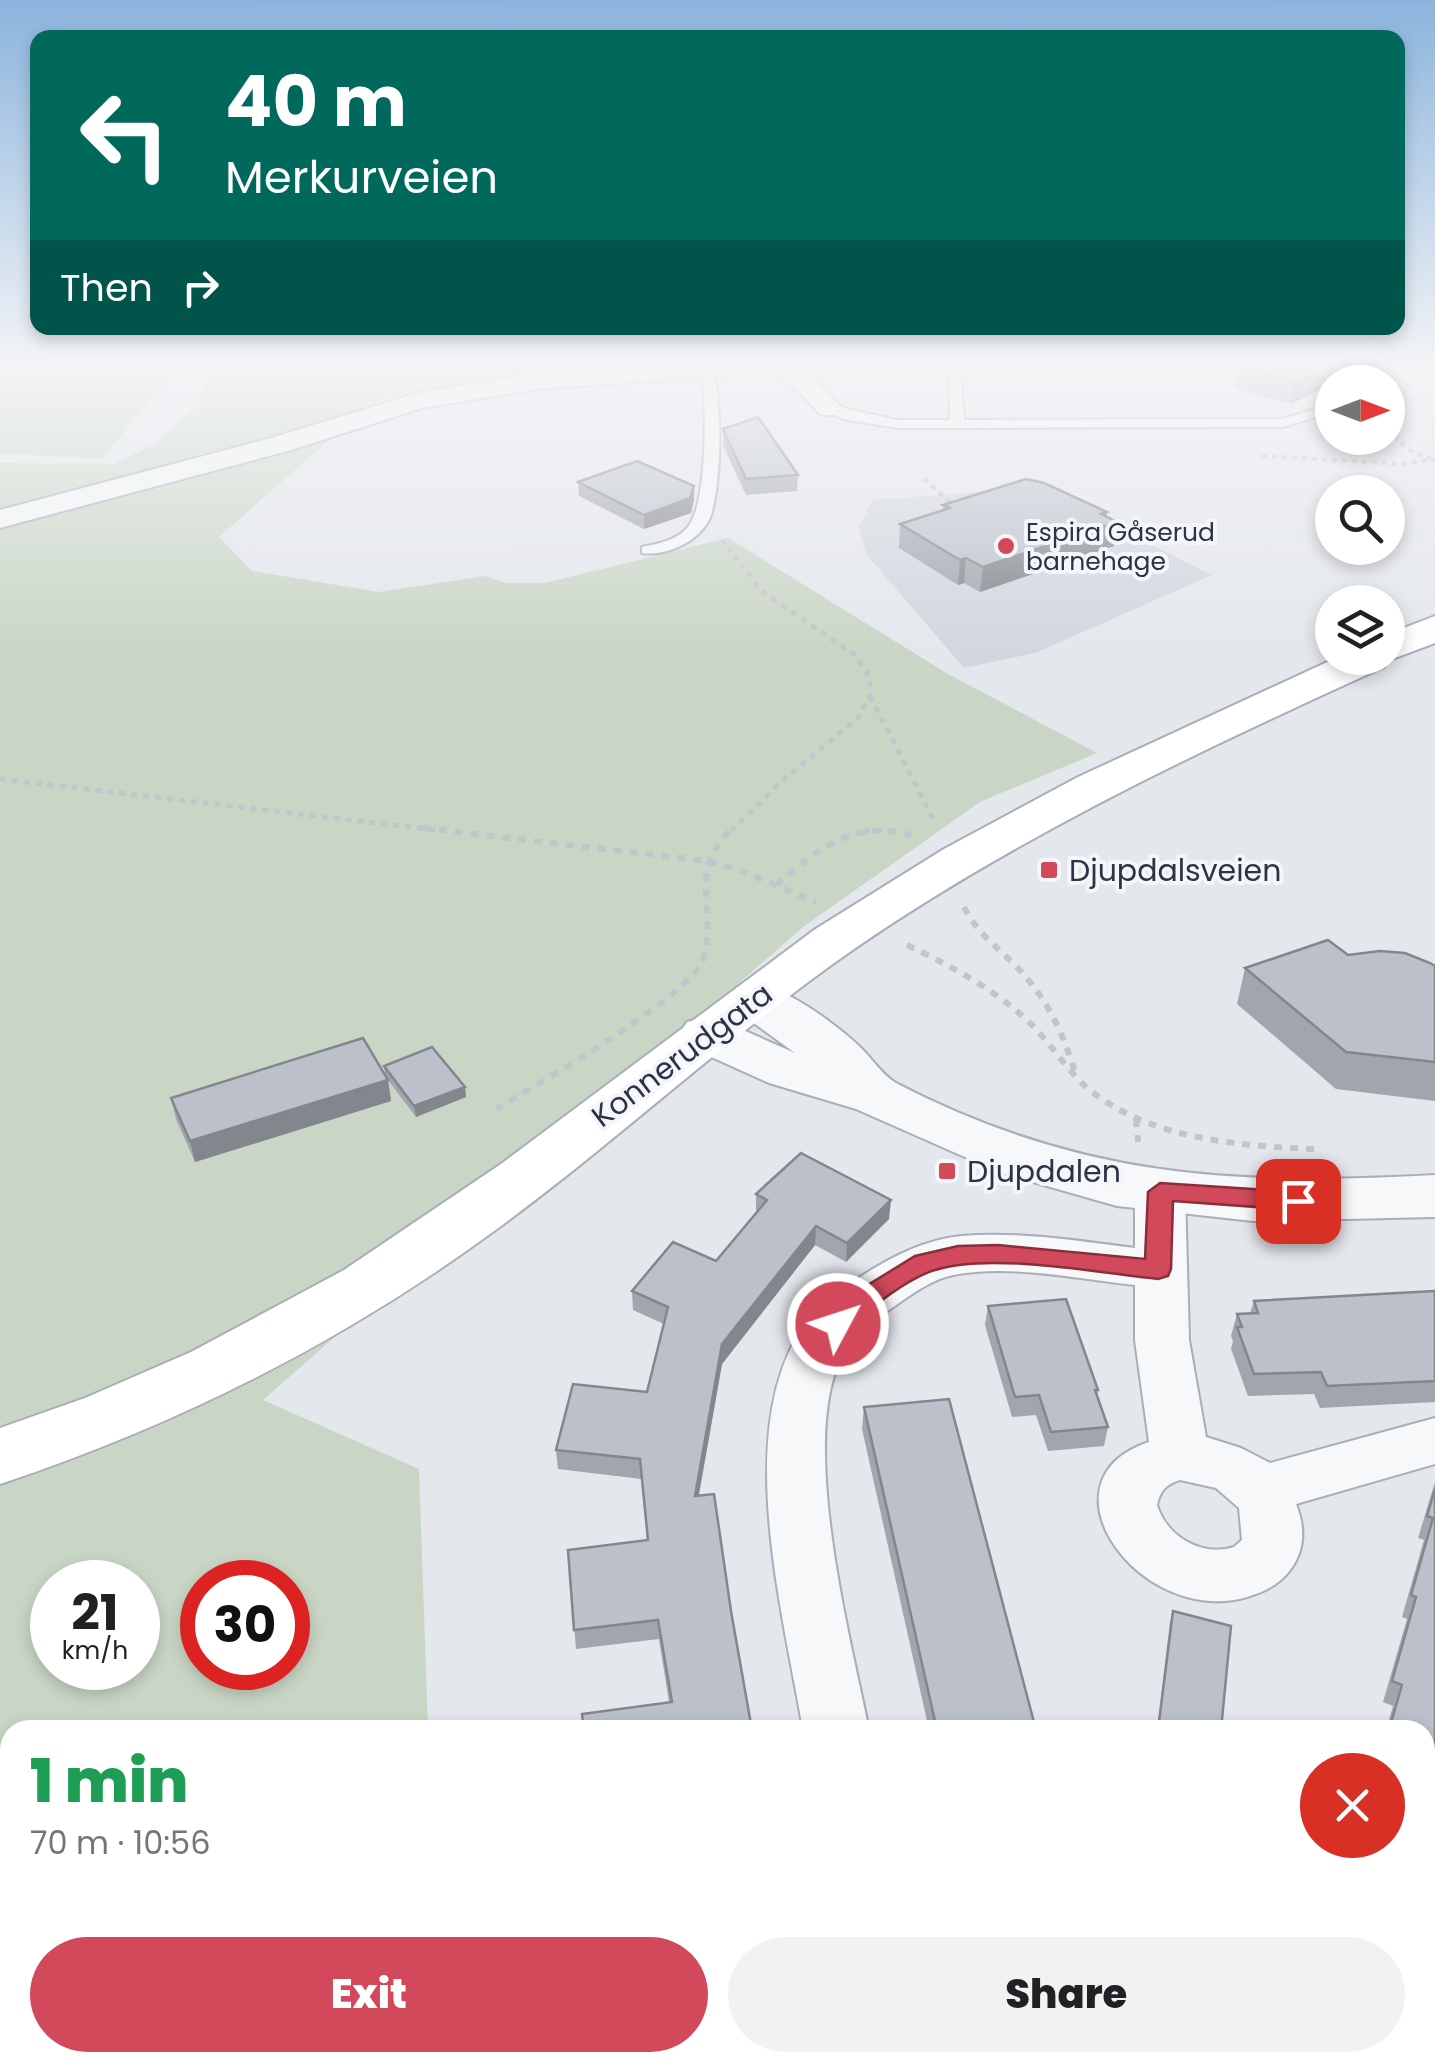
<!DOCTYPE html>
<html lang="en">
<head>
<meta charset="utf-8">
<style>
	body { margin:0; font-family:Poppins,sans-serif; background:#f2f2f2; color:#202124; height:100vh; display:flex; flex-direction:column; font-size:38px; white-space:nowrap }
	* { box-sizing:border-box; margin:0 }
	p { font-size:32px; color:#757577 }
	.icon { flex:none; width:55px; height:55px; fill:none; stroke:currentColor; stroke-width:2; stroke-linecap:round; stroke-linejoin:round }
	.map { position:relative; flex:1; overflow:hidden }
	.sheet { position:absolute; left:0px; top:1720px; width:1435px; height:352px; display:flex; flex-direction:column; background:#fff; border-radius:30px 30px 0 0; box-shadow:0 5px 15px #0003 }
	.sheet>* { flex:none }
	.banner { position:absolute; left:30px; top:30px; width:1375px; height:305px; border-radius:20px; box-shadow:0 5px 15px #0003; background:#00695c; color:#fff; overflow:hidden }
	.needle { width:65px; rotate:90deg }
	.buttons { position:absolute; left:1315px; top:365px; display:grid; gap:20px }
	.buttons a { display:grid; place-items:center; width:90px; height:90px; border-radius:50%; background:#fff; box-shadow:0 5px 15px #0003; font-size:50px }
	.speed { position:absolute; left:30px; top:1560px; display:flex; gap:20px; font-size:50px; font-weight:700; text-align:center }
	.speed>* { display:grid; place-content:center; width:130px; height:130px; border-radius:50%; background:#fff; box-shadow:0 5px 15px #0003; line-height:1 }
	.speed small { font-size:25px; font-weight:400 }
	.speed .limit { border:15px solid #d22; background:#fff; color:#111 }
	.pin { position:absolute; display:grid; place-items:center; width:85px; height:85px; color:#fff; margin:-42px; border-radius:20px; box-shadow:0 5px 15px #0006 }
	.me { position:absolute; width:110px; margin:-55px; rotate:50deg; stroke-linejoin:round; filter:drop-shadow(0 0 8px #0008) }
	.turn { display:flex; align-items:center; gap:35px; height:210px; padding:0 30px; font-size:45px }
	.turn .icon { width:130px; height:130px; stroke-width:2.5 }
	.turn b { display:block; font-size:70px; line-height:85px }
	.then { display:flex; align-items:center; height:95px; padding:0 30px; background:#0003; gap:20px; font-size:38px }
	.round { display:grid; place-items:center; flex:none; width:105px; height:105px; border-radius:52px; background:#f2f2f2 }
	.summary { display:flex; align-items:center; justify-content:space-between; height:170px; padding:0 30px }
	h1 { font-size:60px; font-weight:800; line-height:75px; color:#1e9e55 }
	.button { display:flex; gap:20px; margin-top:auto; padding:20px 30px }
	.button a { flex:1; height:115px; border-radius:60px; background:#d1495b; color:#fff; font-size:40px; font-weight:800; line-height:115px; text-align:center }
	.button a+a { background:#f2f2f2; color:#202124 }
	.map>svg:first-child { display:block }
</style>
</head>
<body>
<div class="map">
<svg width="1435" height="2071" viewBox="0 0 1435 2071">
	<rect width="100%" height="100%" fill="#e4e7ec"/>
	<polygon fill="#d2d6de" points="1009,490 1059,499 1212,575 1035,653 964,668 866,554 859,527 872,500"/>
	<g fill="#c9d6c5" fill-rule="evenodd">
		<path d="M 170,362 L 612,362 L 387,396 L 348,423 L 219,537 L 252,571 L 379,592 L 485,576 L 507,583 L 545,583 L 728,538 L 948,674 L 1097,753 L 980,802 L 803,927 L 263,1400 L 419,1469 L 428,1730 L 10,1730 L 10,2062 L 440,2062 L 440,2071 L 0,2071 L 0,463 L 113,464 L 155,444 L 200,403 L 208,373 L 186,364 ZM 52,1582 L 138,1582 L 138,1668 L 52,1668 ZM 202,1582 L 288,1582 L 288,1668 L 202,1668 Z"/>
		<polygon points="0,366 173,374 102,458 0,454"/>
	</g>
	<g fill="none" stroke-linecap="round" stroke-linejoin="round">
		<defs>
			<g id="service">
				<polygon points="974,362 989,362 961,381 964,420 1282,419 1332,404 1332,412 1283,427 897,428 843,419 823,409 830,405 897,420 950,420 949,380"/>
				<polygon points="1359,362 1371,362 1369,382 1357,382"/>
				<path d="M 708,365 L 714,369 C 721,409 722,472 712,512 C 705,539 668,557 642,553 L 642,547 C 656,544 674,541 685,530 C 709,509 706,401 702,369 Z"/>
			</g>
			<g id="minor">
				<polygon points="689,362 798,362 843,409 839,415 821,415 778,371 538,389 422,408 291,450 0,528 0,510 271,438 418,393 538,373"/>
				<path d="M 1160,1175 L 1178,1180 L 1185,1192 L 1189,1340 L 1206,1437 L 1241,1448 L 1270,1463 L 1435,1418 L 1435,1464 L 1296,1504 C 1306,1529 1305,1554 1286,1575 C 1275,1587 1262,1592 1247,1597 C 1142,1628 1032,1481 1149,1442 L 1135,1340 L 1135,1285 C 1077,1279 1011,1264 953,1275 C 933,1279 915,1292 899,1303 C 881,1316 859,1329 847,1348 C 794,1427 851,1639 869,1730 L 803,1730 C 784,1615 731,1425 806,1323 C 819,1304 838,1291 857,1279 C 889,1258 923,1240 961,1236 C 1019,1231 1078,1241 1135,1248 L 1135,1192 L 1142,1180 ZM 1180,1480 L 1216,1488 L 1239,1508 L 1242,1540 L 1234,1547 C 1202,1557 1167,1537 1157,1505 C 1160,1491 1166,1484 1180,1480 Z"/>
				<polygon points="848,2062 924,2062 925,2071 849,2071"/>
			</g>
			<path id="tertiary" d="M 756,983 C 790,991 832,1021 859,1046 C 871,1057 882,1075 896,1083 C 1079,1178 1234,1186 1435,1175 L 1435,1217 L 1253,1221 L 1117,1206 L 1001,1173 L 856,1109 L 769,1083 L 687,1046 L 679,1034 L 687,1022 L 706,1017 L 725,1022 L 795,1053 L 737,1011 L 729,999 L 737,987 Z"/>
			<path id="secondary" d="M 1435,616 L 1435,643 L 1387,661 L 1384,667 C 1201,750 1020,835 854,949 C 727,1037 614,1144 490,1234 C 339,1344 177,1425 0,1484 L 0,1428 L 85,1398 L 191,1352 L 344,1270 L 501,1164 L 814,930 L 944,849 L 1078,777 L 1336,658 L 1388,658 L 1388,634 Z"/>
		</defs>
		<use href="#service" stroke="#a9aeb7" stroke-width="4"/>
		<use href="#minor" stroke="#a9aeb7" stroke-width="4"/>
		<use href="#tertiary" stroke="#a9aeb7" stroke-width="4"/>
		<use href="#secondary" stroke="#a9aeb7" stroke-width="4"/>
		<g stroke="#c2c5cb" stroke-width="4" stroke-dasharray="5 5" stroke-linecap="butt">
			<polyline points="1388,428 1408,450 1432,459"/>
			<polyline points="1262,456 1403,464 1435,459"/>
			<polyline points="924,479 956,508"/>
			<polyline points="722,540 746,571"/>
		</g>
		<g stroke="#c2c5cb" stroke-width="5" stroke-dasharray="6 6" stroke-linecap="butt">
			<polyline points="870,696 936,825"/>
			<polyline points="0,779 445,831"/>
			<polyline points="731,831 782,781 858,718 870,696 870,677 855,655 760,590 744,568"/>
			<polyline points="864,831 899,831"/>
		</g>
		<g stroke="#c2c5cb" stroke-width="6" stroke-dasharray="8 8" stroke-linecap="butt">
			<polyline points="423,828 707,861 737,869 816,902"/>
			<path d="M 776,885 C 817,849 861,815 917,838"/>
			<path d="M 964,907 C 976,932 997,947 1016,966 C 1047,998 1064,1034 1076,1076"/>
			<path d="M 907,945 C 951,966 995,989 1031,1024 C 1054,1047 1071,1078 1099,1097 C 1160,1140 1242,1146 1314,1149"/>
			<path d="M 496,1109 C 535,1086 695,994 704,957 C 717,904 686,874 733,828"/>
			<polyline points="1136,1119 1138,1142"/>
		</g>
		<use href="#service" fill="#f7f8fa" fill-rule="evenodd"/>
		<use href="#minor" fill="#f7f8fa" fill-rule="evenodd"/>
		<use href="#tertiary" fill="#f7f8fa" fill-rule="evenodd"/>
		<use href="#secondary" fill="#fff" fill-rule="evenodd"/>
	</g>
	<g fill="#a1a5ae">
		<polygon points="1352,362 1350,364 1347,377 1291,404 1234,388 1238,366"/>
		<polygon points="723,429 798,475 797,491 746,495 723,445"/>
		<polygon points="578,482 694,486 694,500 691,513 644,529 579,496"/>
		<polygon points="943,505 1107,512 1106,516 1117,522 1114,546 980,592 964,583 958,585 899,548 900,524 943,511"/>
		<polygon points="1348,955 1435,966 1435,1101 1336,1089 1237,1004 1245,968"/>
		<polygon points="384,1066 465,1087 466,1097 416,1117 388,1080 391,1101 195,1162 176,1119 171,1098 385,1074"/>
		<polygon points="756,1194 889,1219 846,1262 815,1245 722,1364 699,1495 731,1611 752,1730 669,1702 659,1639 576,1649 568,1550 647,1540 641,1479 558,1469 556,1450 647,1392 664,1324 633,1310 632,1291 716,1261 756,1213"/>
		<polygon points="1435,1291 1435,1402 1320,1408 1314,1394 1248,1396 1231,1349 1233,1341 1231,1336 1237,1314 1250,1313 1254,1301"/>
		<polygon points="988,1306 1098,1390 1097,1396 1108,1427 1104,1446 1048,1451 1036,1415 1012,1417 985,1325"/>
		<polygon points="864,1407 1036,1730 929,1730 862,1429"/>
		<polygon points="1435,1482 1435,1976 1425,1971 1425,1730 1386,1730 1393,1706 1383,1702 1407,1619 1402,1617 1424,1540 1418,1538"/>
		<polygon points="1173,1611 1221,1730 1157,1730 1170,1622"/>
		<polygon points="1111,2062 1258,2062 1254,2071 1119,2071"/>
	</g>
	<g fill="#83868d">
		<polygon points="1336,362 1352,362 1350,364 1347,377 1291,404 1295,382"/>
		<polygon points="694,486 694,500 691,513 644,529 644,515"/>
		<polygon points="1107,512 1105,526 1117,522 1114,546 980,592 983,567"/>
		<polygon points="966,558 964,583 958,585 960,560"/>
		<polygon points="388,1080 391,1101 195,1162 190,1141"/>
		<polygon points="465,1087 466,1097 416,1117 414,1106"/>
		<polygon points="891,1200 889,1219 846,1262 847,1243"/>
		<polygon points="816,1226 815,1245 722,1364 695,1515 695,1496 722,1344"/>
		<polygon points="1252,2062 1258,2062 1254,2071 1244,2071"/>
	</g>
	<g fill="#bbc0ca" stroke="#83868d" stroke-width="2.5">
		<polygon points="1245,362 1336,362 1295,382 1238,366"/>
		<polygon points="758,417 798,475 746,479 723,429"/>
		<polygon points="637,461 694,486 690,498 644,515 578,482"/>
		<polygon points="1026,479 1044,483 1107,512 1101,514 1117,522 983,567 966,558 960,560 900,524 950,508 943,505"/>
		<polygon points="1328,940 1348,955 1380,951 1405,953 1430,963 1435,966 1435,1062 1346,1052 1245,968"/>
		<polygon points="363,1038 388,1080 190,1141 171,1098"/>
		<polygon points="432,1047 465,1087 414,1106 384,1066"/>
		<polygon points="801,1153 891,1200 847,1243 816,1226 722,1344 695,1496 714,1494 731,1611 752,1730 584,1730 582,1714 672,1702 658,1620 574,1630 568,1550 648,1540 640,1459 556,1450 573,1384 647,1392 668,1307 632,1291 673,1242 716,1261 767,1200 756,1194"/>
		<polygon points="1435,1291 1435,1381 1327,1386 1321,1372 1254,1374 1237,1327 1242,1327 1237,1314 1258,1313 1254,1301"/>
		<polygon points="1066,1299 1098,1390 1095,1390 1108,1427 1051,1432 1039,1395 1015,1397 988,1306"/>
		<polygon points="949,1399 1036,1730 937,1730 864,1407"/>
		<polygon points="1435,1489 1435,1950 1425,1946 1425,1730 1389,1730 1402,1685 1392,1681 1416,1597 1411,1595 1433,1518 1427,1516"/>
		<polygon points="1173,1611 1231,1626 1221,1730 1158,1730"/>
		<polygon points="680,2062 788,2062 790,2071 611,2071"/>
		<polygon points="1136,2062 1252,2062 1244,2071 1144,2071"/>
	</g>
	<linearGradient id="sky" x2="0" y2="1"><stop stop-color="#8bb4dd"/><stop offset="0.56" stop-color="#f3f4f6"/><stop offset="1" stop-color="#f3f4f6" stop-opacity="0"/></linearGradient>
	<rect width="1435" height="652" fill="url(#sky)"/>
	<path fill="#d1495b" stroke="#882f3b" stroke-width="2.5" d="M 1160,1183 L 1298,1192 L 1311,1201 L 1298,1210 L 1173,1201 L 1171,1269 L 1168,1276 L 1158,1279 C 1098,1273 991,1252 935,1270 C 908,1278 866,1310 847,1331 L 828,1331 L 824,1324 L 845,1299 L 915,1256 L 958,1246 L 998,1245 L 1145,1259 L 1148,1192 Z"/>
	<g fill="#d1495b" stroke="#f4f6f9" stroke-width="4">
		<circle cx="1006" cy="546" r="10"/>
		<rect x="1039" y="860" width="20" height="20" rx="5"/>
		<rect x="937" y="1161" width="20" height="20" rx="5"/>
	</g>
	<g text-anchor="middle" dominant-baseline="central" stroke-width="8" stroke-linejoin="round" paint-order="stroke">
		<g font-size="25" fill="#2b3445" stroke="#f4f6f9" text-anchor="start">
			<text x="1026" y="532">Espira Gåserud<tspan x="1026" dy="29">barnehage</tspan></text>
		</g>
		<g font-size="30" fill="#2b3445" stroke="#f4f6f9" text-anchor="start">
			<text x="1069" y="870">Djupdalsveien</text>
			<text x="967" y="1171">Djupdalen</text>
		</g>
		<g font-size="30" fill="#2b3445" stroke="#f4f6f9">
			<text transform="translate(682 1055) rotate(-37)">Konnerudgata</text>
		</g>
	</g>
</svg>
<div class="buttons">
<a><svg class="needle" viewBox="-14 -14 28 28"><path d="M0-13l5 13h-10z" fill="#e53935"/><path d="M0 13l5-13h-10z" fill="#757577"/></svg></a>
<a><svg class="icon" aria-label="search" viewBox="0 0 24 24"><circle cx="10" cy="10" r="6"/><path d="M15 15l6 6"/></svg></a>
<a><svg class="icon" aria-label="layers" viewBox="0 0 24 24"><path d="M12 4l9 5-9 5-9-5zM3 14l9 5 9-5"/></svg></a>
</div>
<div class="speed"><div>21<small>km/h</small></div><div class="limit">30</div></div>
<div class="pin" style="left:1298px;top:1201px;background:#d93025"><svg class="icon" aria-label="arrive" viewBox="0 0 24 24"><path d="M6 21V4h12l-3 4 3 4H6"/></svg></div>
<svg class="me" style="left:838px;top:1324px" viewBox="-20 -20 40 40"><circle r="17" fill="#d1495b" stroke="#fff" stroke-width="3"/><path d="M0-11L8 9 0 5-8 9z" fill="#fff"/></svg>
<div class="banner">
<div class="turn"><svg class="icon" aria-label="left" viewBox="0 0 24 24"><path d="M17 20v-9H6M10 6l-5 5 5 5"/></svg><div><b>40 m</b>Merkurveien</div></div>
<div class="then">Then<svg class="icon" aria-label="right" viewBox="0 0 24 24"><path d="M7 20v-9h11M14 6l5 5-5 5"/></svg></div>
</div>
<section class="sheet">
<div class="summary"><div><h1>1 min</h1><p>70 m · 10:56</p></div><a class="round" style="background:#d93025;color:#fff"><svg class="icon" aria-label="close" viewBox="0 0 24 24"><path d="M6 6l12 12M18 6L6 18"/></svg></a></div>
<div class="button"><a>Exit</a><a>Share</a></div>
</section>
</div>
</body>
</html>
